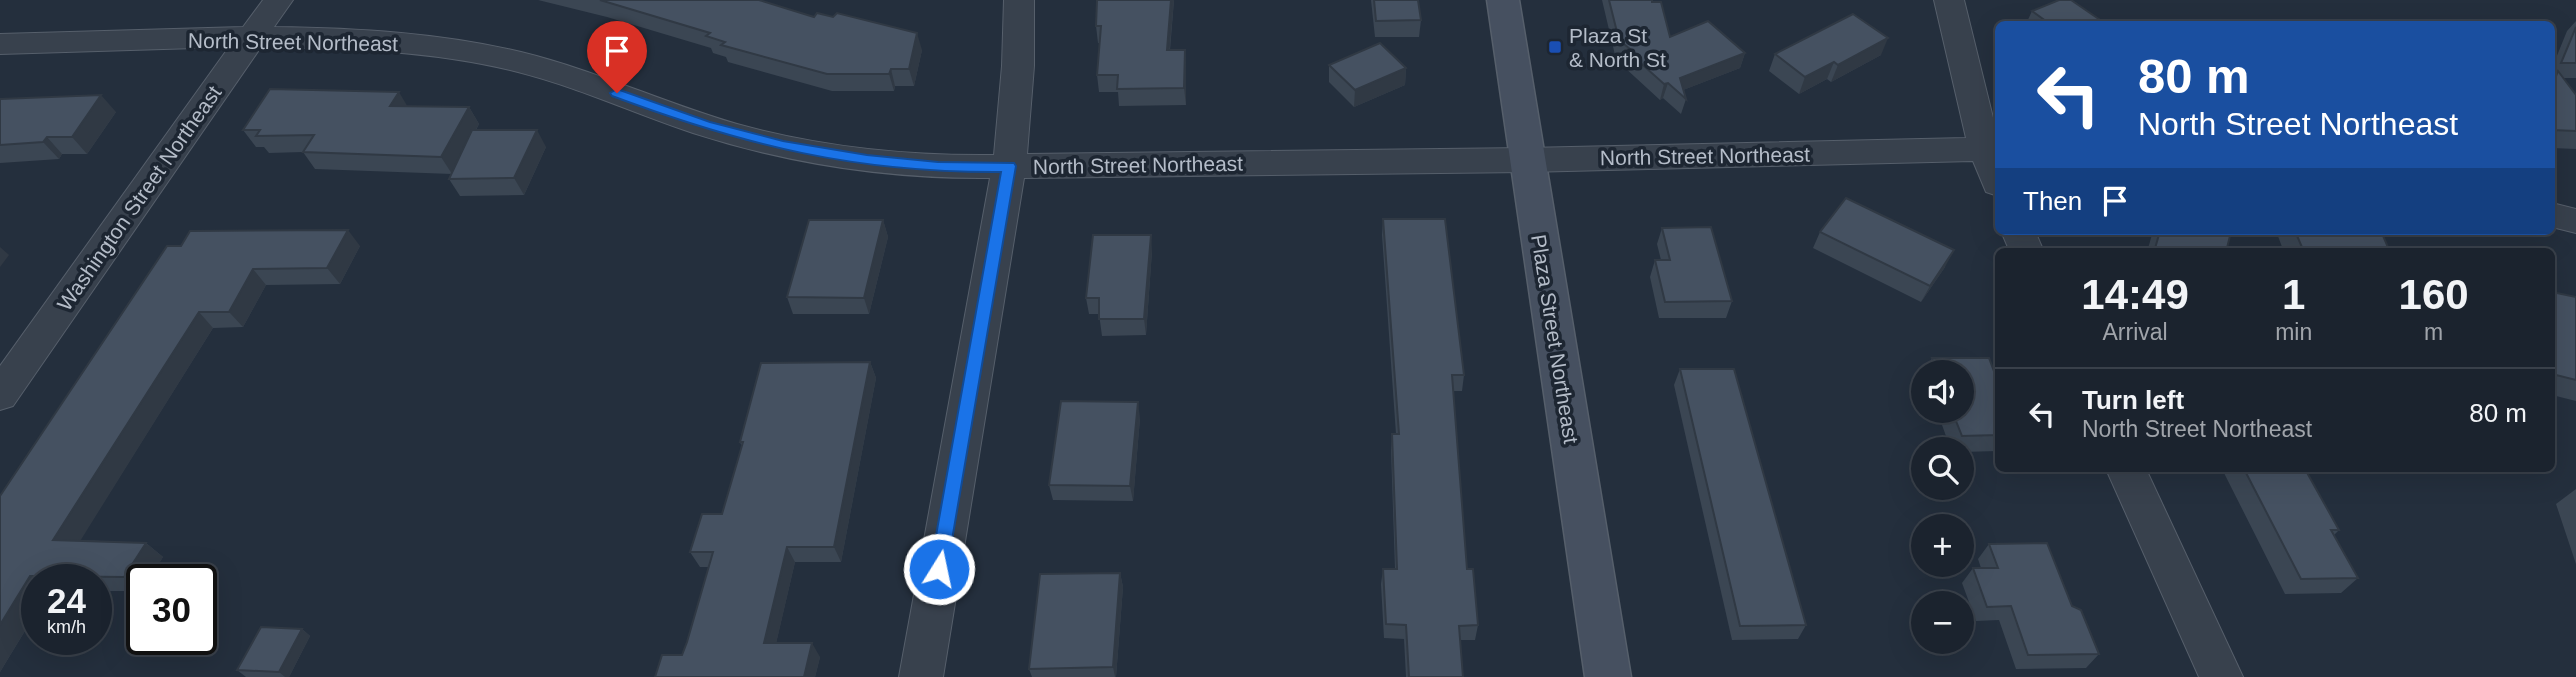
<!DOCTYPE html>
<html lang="en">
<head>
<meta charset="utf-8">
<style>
	body { margin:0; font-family:Helvetica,sans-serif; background:#282f3a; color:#f1f3f6; height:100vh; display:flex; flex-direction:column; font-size:26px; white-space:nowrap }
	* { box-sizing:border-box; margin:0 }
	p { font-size:23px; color:#a0a4aa }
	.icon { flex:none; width:38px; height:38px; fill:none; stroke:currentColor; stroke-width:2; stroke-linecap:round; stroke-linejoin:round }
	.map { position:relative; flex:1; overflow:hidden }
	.details { position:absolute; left:1995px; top:248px; width:560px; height:224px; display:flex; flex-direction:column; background:#1b232e; border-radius:10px; box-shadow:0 7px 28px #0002,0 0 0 2px #39404a }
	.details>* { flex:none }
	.hud { position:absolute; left:1995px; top:21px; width:560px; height:214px; border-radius:10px; box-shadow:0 7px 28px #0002,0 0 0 2px #39404a; background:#1a4fa0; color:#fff; overflow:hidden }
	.fabs { position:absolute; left:1911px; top:360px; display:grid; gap:14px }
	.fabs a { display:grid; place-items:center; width:63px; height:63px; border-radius:50%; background:#1b232e; box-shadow:0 7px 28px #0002,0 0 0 2px #39404a; font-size:35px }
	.speed { position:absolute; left:21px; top:564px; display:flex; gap:14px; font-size:35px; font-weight:700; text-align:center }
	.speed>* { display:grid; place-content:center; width:91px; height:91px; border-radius:50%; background:#1b232e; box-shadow:0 7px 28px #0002,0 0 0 2px #39404a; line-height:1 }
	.speed small { font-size:18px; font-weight:400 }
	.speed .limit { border:4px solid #111; border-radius:10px; background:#fff; color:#111 }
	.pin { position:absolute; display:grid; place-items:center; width:60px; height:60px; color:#fff; margin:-72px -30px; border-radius:50% 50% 50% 0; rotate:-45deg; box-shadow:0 0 7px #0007 }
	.pin .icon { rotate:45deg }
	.me { position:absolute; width:77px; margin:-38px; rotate:10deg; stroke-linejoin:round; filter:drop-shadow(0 0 5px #0008) }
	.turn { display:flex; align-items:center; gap:24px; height:147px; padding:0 28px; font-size:32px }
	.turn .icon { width:91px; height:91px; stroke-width:2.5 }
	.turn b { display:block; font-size:49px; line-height:60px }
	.then { display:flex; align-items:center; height:66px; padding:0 28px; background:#0003; gap:14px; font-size:26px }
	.eta { display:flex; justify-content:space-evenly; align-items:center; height:119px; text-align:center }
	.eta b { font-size:42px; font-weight:700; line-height:49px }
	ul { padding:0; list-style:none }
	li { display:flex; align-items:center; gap:21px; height:91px; padding:0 28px; border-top:2px solid #39404a }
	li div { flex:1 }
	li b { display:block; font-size:26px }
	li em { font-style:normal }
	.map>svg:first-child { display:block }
</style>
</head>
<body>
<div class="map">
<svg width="2576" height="677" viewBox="0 0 2576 677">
	<rect width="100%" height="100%" fill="#242f3d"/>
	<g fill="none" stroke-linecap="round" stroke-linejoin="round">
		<defs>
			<g id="street">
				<path d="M 263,0 L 293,0 L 274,27 C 357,28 441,33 521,52 C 595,70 664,103 737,124 C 820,147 908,156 994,155 L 1002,66 L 1004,0 L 1034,0 L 1034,66 L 1027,154 L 1527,148 L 1966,138 L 1934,0 L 1964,0 L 1998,138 L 1998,196 L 1986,192 L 1973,161 L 1527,172 L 1024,178 L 943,677 L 899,677 L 990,178 C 890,179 789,164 693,133 C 635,114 578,87 518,72 C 435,51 347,48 261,47 L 13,406 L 0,410 L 0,366 L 229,47 L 0,54 L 0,34 L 243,27 Z"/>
				<polygon points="2552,203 2576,209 2576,233 2552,227"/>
				<polygon points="2001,231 2035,231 2044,252 2010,252"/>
				<polygon points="2106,469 2146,469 2243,677 2199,677"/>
			</g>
			<polygon id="secondary" points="1487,0 1519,0 1631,677 1585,677"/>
		</defs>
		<use href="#street" stroke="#565f6b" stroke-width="2"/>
		<use href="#secondary" stroke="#565f6b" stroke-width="3"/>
		<use href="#street" fill="#38414d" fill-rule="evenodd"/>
		<use href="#secondary" fill="#465060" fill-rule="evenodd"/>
	</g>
	<g fill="#3b4653">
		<polygon points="538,0 759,0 922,50 914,86 895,86 894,91 832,91 728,62 726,57 713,53 711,48 607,17"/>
		<polygon points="1097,0 1174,0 1170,50 1185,50 1186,67 1186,105 1119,106 1118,92 1099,92 1097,75 1100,43 1098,43 1096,26"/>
		<polygon points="1371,0 1418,0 1421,20 1419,37 1375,37"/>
		<polygon points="1602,0 1652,0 1670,37 1745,53 1740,68 1683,90 1686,99 1681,114 1663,98 1660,100 1623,66 1623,62 1615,55"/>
		<polygon points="2032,11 2106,24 2026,24"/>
		<polygon points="2576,21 2576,78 2563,78 2576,95 2576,149 2552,148 2552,68 2567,31"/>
		<polygon points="1775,54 1881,55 1831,82 1827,79 1799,94 1769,71"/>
		<polygon points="1329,65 1406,68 1405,85 1354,107 1329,82"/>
		<polygon points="0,99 116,112 87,154 62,154 59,159 0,163"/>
		<polygon points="407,106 469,107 479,124 476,130 546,147 524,195 460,196 449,179 452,174 315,169 303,152 269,153 264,147 256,147 243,130"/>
		<polygon points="1383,219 1464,375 1462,391 1453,391 1467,569 1478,625 1475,640 1460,640 1463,677 1406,677 1404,639 1384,638 1381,584 1383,569 1395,569 1391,450 1392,434 1396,434 1382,235"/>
		<polygon points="883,220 888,237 869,314 793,314 787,297"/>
		<polygon points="1662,228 1732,301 1726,318 1659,318 1650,277 1655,260 1661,260 1657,244"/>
		<polygon points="2153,231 2229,231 2226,252 2147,252"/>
		<polygon points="2276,231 2381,231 2390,252 2284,252"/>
		<polygon points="1820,232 1945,267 1921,302 1813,248"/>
		<polygon points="167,246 360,246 340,284 266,285 243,327 213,328 80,540 146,543 163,557 149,579 142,579 142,591 96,591 96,579 37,579 37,611 0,672 1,496"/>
		<polygon points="1152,251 1146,335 1102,336 1099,314 1089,314 1086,298"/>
		<polygon points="2552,292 2576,297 2576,401 2552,395"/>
		<polygon points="1932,358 1998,382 1998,451 1962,452 1962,450 1951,450 1937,411 1962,411 1962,373 1924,373"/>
		<polygon points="870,362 876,378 841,562 795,562 776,643 820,657 815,677 655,677 682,655 687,642 709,567 700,567 690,552 722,514 742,447 740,442"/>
		<polygon points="1680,369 1806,625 1798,639 1732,640 1674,385"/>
		<polygon points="1140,418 1133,501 1053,500 1049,485"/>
		<polygon points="2227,469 2305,469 2339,530 2334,535 2358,578 2341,593 2285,594 2224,473"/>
		<polygon points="2576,489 2576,564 2556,504"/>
		<polygon points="1989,544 2072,606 2099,654 2086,668 2016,669 1999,620 1976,621 1962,583 1973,568 1981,568 1978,559"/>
		<polygon points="1120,573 1123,587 1116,677 1032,677 1029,669"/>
		<polygon points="302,629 310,636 289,677 246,677 237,670"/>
	</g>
	<g fill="#303944">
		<polygon points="1171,0 1174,0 1168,67 1167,50"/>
		<polygon points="917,33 922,50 914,86 909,69"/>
		<polygon points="1888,38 1881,55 1831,82 1838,65"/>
		<polygon points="1185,50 1186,67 1186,105 1184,88"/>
		<polygon points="1745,53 1740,68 1678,92 1680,78"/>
		<polygon points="1834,62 1827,79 1799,94 1805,77"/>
		<polygon points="1406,68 1405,85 1354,107 1355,90"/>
		<polygon points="891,69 895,86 894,91 889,74"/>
		<polygon points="1668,83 1663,98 1660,100 1664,84"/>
		<polygon points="399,92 409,109 390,106"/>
		<polygon points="101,95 116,112 87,154 72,137"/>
		<polygon points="469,107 479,124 452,174 441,157"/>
		<polygon points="537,130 546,147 524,195 514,178"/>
		<polygon points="47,137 62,154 59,159 43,142"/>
		<polygon points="883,220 888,237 869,314 864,298"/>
		<polygon points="348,230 360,246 340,284 327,268"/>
		<polygon points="1151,235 1152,251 1146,335 1144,319"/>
		<polygon points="0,247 9,255 0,267"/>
		<polygon points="1954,250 1945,267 1921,302 1930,286"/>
		<polygon points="253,269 266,285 243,327 229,312"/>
		<polygon points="199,312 213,328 72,554 53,540"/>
		<polygon points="870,362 876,378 841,562 834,547"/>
		<polygon points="1138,402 1140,418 1133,501 1130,486"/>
		<polygon points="146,543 163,557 149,579 142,579 142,590 124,577"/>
		<polygon points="787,547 795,562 773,657 764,643"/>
		<polygon points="1120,573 1123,587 1116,677 1115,677 1113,667"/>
		<polygon points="30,576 37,581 37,611 0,672 0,625"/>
		<polygon points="302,629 310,636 289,677 285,677 279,672"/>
		<polygon points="812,643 820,657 815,677 804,677"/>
	</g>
	<g fill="#455161" stroke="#303944" stroke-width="2">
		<polygon points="600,0 759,0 814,17 817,13 833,17 837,13 917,33 909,69 891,69 889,74 827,74 721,45 725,42 706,36 710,33"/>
		<polygon points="1097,0 1171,0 1167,50 1185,50 1184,88 1117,89 1118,75 1097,75 1101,26 1096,26"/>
		<polygon points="1374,0 1418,0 1421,20 1376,21"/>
		<polygon points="1609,0 1652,0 1652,2 1661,2 1670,37 1708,21 1745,53 1680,78 1686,99 1668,83 1664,84 1626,50 1630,49 1619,40"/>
		<polygon points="2059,0 2071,0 2106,24 2050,24 2032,11"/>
		<polygon points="1853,14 1888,38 1838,65 1834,62 1805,77 1775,54"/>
		<polygon points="2576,27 2576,63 2561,63"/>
		<polygon points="1380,43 1406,68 1355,90 1329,65"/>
		<polygon points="2558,71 2576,95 2576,131 2552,130 2552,87"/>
		<polygon points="270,89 399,92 390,106 469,107 441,157 303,152 314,135 256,136 260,130 243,130"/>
		<polygon points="101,95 72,137 47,137 43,142 0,145 0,99"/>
		<polygon points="472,130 537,130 514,178 449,179"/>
		<polygon points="1846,198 1954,250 1930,286 1820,232"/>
		<polygon points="1383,219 1445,219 1464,375 1452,375 1467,569 1473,569 1478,625 1459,626 1463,677 1409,677 1406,625 1386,624 1383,569 1397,569 1392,434 1399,434"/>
		<polygon points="809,220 883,220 864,298 787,297"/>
		<polygon points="1711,227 1732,301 1665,302 1655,260 1670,260 1662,228"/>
		<polygon points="348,230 327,268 253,269 229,312 199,312 53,540 146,543 124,577 30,576 0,625 0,496 167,246 181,246 190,231"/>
		<polygon points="2160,231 2229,231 2231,232 2226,252 2154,252"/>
		<polygon points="2295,231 2381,231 2390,252 2304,252"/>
		<polygon points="1093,235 1151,235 1144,319 1099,319 1099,298 1086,298"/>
		<polygon points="2552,292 2576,297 2576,380 2552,374"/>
		<polygon points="1932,358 1989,358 1998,382 1998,435 1962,436 1952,411 1962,411 1962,373 1938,373"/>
		<polygon points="870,362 834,547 787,547 764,643 812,643 804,677 655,677 662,655 682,655 687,642 713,552 690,552 702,514 722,514 743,442 740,442 761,363"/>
		<polygon points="1680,369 1734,369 1806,625 1740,626"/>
		<polygon points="1061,401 1138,402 1130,486 1049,485"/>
		<polygon points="2244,469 2305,469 2339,530 2331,530 2358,578 2301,579"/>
		<polygon points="2047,543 2072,606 2081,610 2099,654 2028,655 2011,606 1987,607 1973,568 1998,568 1989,544"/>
		<polygon points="1120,573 1113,667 1029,669 1040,574"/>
		<polygon points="261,627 302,629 279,672 237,670"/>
	</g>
	<path fill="#1a73e8" stroke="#114b97" stroke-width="2" d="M 617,89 L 710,122 L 783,141 L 867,155 L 938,162 L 1014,163 L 1016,166 L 946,575 L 933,575 L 930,569 L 1001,172 C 857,173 746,146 612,96 L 610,93 Z"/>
	<rect fill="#1a4fb4" stroke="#1d2632" stroke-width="2.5" x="1548" y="40" width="14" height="14" rx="3.5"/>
	<g text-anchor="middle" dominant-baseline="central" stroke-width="7" stroke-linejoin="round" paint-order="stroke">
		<g font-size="21" fill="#b4bcc8" stroke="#1d2632" text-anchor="start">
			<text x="1569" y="35">Plaza St<tspan x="1569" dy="24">&amp; North St</tspan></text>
		</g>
		<g font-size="21" fill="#b4bcc8" stroke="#1d2632">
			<text transform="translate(293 42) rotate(1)">North Street Northeast</text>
			<text transform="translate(1705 156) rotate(-1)">North Street Northeast</text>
			<text transform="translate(1138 165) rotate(-1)">North Street Northeast</text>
			<text transform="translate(139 198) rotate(-55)">Washington Street Northeast</text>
			<text transform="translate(1555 339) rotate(81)">Plaza Street Northeast</text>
		</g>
	</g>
</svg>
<div class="fabs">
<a><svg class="icon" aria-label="sound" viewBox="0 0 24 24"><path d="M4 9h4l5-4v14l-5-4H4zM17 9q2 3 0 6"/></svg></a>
<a><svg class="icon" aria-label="search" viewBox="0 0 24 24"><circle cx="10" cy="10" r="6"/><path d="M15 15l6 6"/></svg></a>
<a>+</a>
<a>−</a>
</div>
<div class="speed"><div>24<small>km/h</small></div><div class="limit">30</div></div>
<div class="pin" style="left:617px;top:93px;background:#d93025"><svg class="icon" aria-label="arrive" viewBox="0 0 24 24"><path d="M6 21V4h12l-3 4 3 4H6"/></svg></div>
<svg class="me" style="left:939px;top:569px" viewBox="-20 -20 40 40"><circle r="17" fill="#1a73e8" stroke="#fff" stroke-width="3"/><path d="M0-11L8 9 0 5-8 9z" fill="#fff"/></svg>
<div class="hud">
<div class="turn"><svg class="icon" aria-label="left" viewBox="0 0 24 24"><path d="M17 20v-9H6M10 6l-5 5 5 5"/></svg><div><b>80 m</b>North Street Northeast</div></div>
<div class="then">Then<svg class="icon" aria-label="arrive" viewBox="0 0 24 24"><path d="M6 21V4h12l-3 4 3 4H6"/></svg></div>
</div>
<section class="details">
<div class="eta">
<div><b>14:49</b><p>Arrival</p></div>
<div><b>1</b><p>min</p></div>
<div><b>160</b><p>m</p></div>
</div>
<ul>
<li><svg class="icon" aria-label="left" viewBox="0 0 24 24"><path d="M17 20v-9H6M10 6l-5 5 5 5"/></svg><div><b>Turn left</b><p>North Street Northeast</p></div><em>80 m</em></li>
</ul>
</section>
</div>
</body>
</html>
